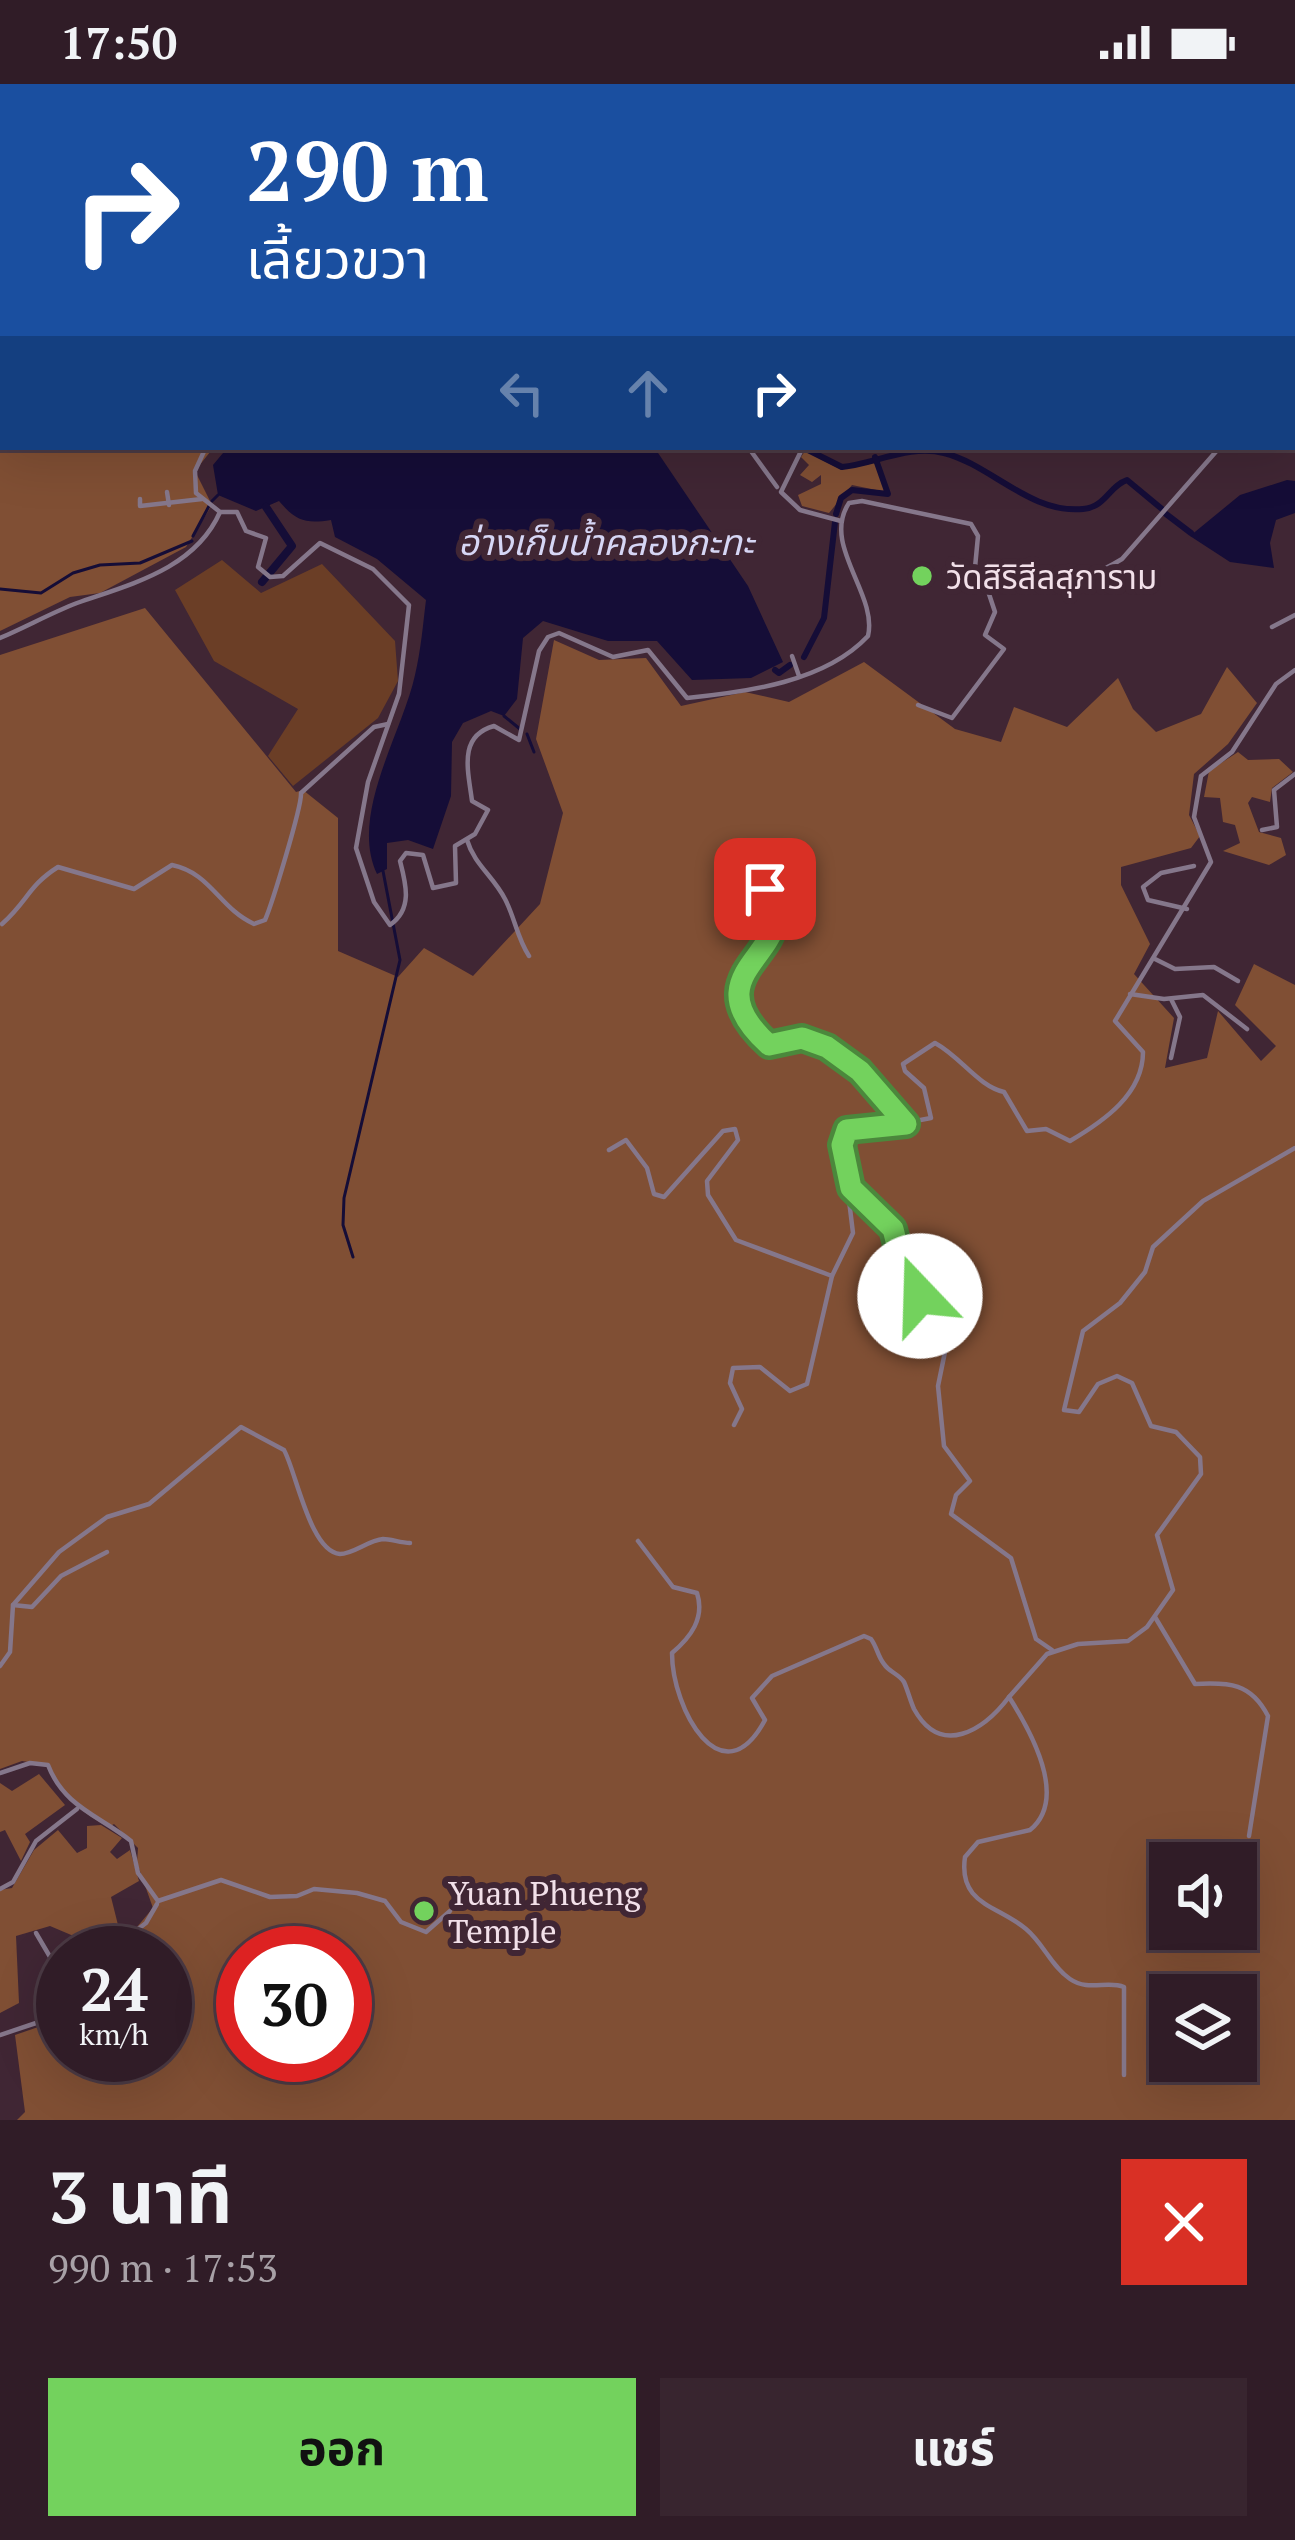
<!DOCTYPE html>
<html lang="th">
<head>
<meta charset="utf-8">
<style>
	body { margin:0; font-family:"PT Serif","Noto Sans Thai",serif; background:#38252f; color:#f1f3f6; height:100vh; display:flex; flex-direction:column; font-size:45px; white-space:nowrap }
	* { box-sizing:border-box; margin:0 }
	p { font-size:39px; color:#a8a1a7 }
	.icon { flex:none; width:66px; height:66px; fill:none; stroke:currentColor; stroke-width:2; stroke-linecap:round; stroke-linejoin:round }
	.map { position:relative; height:2036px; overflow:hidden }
	.side { display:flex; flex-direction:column; background:#301c27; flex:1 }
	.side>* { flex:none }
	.guide { position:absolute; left:0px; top:0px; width:1296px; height:366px; box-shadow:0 12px 48px #0002,0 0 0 3px #4b3a44; background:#1a4fa0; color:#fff; overflow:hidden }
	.tools { position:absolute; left:1149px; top:1758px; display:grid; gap:24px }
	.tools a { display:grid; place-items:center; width:108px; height:108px; border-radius:0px; background:#301c27; box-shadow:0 12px 48px #0002,0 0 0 3px #4b3a44; font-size:60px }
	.speed { position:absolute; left:36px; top:1842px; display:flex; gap:24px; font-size:60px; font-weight:700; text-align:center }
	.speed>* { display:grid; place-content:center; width:156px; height:156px; border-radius:50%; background:#301c27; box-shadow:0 12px 48px #0002,0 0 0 3px #4b3a44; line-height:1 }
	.speed small { font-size:30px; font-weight:400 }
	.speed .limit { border:18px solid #d22; background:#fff; color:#111 }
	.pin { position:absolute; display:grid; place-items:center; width:102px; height:102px; color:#fff; margin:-51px; border-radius:24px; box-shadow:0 6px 18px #0006 }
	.me { position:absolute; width:132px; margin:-66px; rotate:339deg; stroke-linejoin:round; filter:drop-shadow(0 0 9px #0008) }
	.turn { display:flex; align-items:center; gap:42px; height:252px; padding:0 48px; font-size:54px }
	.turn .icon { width:156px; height:156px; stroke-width:2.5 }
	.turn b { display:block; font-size:84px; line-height:102px }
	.lanes { display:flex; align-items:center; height:114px; padding:0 48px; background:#0003; justify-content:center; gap:60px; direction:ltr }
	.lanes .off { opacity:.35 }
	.round { display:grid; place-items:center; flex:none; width:126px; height:126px; border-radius:0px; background:#38252f }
	.overview { display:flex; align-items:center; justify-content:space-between; height:204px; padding:0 48px }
	h1 { font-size:72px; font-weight:700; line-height:90px }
	.button { display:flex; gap:24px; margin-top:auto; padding:24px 48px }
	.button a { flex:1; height:138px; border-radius:0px; background:#73d25d; color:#111; font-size:48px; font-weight:700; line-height:138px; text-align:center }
	.button a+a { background:#38252f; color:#f1f3f6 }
	.status { display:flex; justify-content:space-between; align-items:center; height:84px; padding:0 60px; background:#301c27; direction:ltr }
	.status svg { height:33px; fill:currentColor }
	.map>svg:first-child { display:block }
</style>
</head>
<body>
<div class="status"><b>17:50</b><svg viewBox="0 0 49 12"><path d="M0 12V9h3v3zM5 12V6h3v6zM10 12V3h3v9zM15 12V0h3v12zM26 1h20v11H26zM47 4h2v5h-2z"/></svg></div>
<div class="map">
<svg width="1295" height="2036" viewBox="0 0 1295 2036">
	<rect width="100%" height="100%" fill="#402634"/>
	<polygon fill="#6b3e26" points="222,476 261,509 322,480 395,557 398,597 378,634 293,702 268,672 298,625 214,577 175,506"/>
	<g fill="#804f34" fill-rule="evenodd">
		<polygon points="0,0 643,0 3,3 3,363 214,363 195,387 212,421 186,463 100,509 70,513 0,547"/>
		<polygon points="805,367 841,386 874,376 886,408 852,401 829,429 802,422 798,411 821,400 821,391 812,398 800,391 809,381 801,373"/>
		<path d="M 145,524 L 296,708 L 303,706 L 338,734 L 338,867 L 398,893 L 424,864 L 473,892 L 540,820 L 563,729 L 536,655 L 554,556 L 599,576 L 646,574 L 681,622 L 745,608 L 789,618 L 864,578 L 955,645 L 1001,658 L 1014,623 L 1067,643 L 1118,594 L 1133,625 L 1156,648 L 1201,630 L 1227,583 L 1257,619 L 1228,660 L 1194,690 L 1189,731 L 1200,752 L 1191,764 L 1121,783 L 1121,801 L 1150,860 L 1134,890 L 1174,934 L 1165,984 L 1207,974 L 1218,927 L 1261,977 L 1276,962 L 1235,921 L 1254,880 L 1295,901 L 1295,2036 L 17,2036 L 25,2028 L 15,1951 L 44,1941 L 63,1921 L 63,1971 L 165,1971 L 165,1869 L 115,1869 L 153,1824 L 137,1779 L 138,1764 L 114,1740 L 109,1743 C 76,1726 66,1713 48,1681 L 22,1677 L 0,1685 L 0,571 ZM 1170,1779 L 1236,1779 L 1236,1845 L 1170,1845 ZM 243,1869 L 345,1869 L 345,1971 L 243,1971 ZM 1170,1911 L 1236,1911 L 1236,1977 L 1170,1977 Z"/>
		<polygon points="1238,668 1248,676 1279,675 1293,688 1272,704 1270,718 1252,713 1248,719 1259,748 1281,754 1286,771 1269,781 1223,767 1240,759 1235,741 1223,738 1220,714 1204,713 1209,687"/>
		<polygon points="39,1690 65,1721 25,1750 30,1758 21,1777 5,1746 0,1748 0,1699 12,1707"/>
		<polygon points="101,1741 122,1754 110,1768 117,1775 130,1766 139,1797 111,1813 118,1841 83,1856 50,1842 16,1852 19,1919 0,1929 0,1806 12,1804 34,1766 58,1746 77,1769 87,1764 87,1742"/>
	</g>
	<g fill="#150d37">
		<path d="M 228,363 L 654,363 L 748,502 L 783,578 L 751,594 L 692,596 L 657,557 L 608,557 L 543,537 L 523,554 L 517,615 L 504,632 L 491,627 L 463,639 L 452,658 L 451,712 L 433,765 L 408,756 L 387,759 L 387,785 L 377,790 C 349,731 402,650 415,591 C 421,566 423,540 426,516 L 377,475 L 335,453 L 331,436 C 305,440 296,437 279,417 L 256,427 L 218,411 L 213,381 Z"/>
		<polygon points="1287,396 1295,397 1295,429 1276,436 1270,459 1274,484 1230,478 1190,452 1240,411"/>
	</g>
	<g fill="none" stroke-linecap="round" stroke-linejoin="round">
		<g stroke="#150d37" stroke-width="3">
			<polyline points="212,417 218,411"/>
			<polyline points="193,452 209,422"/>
			<polyline points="0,505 41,509 73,489 100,481 140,479 192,457"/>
			<polyline points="504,632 520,645"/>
			<polyline points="527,650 534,668"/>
			<polyline points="353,1173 343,1141 344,1114 400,876 383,787"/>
		</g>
		<g stroke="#150d37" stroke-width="6">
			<path d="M 806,365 L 842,383 C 874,380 910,360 944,369 C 991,381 1030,430 1083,425 C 1106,423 1109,402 1127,396 L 1162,425"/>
			<polyline points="836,430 841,414 852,406 888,410 875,373"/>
			<polyline points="1166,430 1191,449"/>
			<polyline points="804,573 824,534 835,438"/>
			<polyline points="775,586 779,589 790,581"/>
		</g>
		<polyline stroke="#150d37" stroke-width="8" points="262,498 292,462 266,423"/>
		<g stroke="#85778b" stroke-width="4.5">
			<polyline points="683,0 685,3"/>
			<polyline points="812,3 815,0"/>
			<polyline points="1293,181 1295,180"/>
			<polyline points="1294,238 1295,238"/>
			<polyline points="1293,332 1295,332"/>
			<path d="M 206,363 L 195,387 L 196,409 L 220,428 L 237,428 L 246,447 L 266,454 L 258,483 L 270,493 L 283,492 L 320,459 L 373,485 L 409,521 L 399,610 L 368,698 L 356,764 L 374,818 L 390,841 C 413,825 406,800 400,777 L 406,769 L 423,771 L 433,804 L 456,799 L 455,762 L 475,750 L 488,726 L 472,717 C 468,686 458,652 494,642 L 519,656 L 539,567 L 548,553 L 559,549 L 613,573 L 648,566 L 687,614 C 747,608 825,598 868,552 C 878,510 821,461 849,419 L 862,417 L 971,440 L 978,452 L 974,494 C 1015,520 1083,499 1122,475 L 1220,363"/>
			<polyline points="748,363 777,403"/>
			<polyline points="803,363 781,408 800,426 841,437"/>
			<polyline points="167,408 169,421"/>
			<polyline points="140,415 140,422 202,415"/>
			<polyline points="1272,543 1295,531"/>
			<path d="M 0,554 C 26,543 51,529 77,519 C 131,500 195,485 220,428"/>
			<polyline points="792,572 799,592"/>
			<polyline points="918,621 952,634 1004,565 985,551 995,528 986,501"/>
			<polyline points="1262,746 1277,743 1274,706 1295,690"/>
			<path d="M 467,756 C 474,780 494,793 505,815 C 515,834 517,854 529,872"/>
			<polyline points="765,805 777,827 777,842"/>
			<polyline points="1187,825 1148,816 1143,803 1161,789 1194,782"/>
			<path d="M 788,832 C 748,877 710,909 769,961 C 779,959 786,954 797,954 C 844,954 876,1009 904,1038"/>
			<path d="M 2,840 C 28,817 28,802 58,783 L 134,805 L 172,781 C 211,789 219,824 254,840 L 265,836 C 272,820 302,722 301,709 L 374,643 L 388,640"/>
			<polyline points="1155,875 1175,885 1214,883 1238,897"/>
			<polyline points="1130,910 1164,915 1203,911 1247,945"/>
			<polyline points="1171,915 1180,933 1171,974"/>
			<path d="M 609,1066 L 626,1056 L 647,1084 L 654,1110 L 664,1113 L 723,1047 L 735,1045 L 738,1056 L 707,1097 L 708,1111 L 736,1156 L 832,1192 L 853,1149 L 841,1051 L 931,1034 L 924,1004 L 905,987 L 903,980 L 935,959 C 961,973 978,1002 1004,1008 L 1027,1047 L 1046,1045 L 1070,1057 C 1104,1037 1143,1010 1143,968 L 1115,937 L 1211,778 L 1194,733 L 1201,692 L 1232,668 L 1276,600 L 1295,586"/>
			<polyline points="851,1104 874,1120 893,1145 906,1196 938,1236 946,1263 938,1302 944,1362 970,1397 956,1411 951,1430 1011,1474 1036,1555 1052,1566"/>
			<polyline points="912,1251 929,1242 932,1227"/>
			<polyline points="734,1341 742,1325 730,1299 733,1284 760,1283 790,1307 807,1300 832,1192"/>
			<path d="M 638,1457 L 673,1503 L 697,1509 C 705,1534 691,1553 672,1569 C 672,1625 722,1716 765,1636 L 752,1614 L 772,1592 L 864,1552 L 871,1555 C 877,1563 878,1573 884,1580 C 889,1588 899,1590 904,1598 C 908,1607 910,1616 914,1625 C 941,1674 984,1646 1009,1613"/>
			<polyline points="13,1521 32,1523 61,1492 107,1468"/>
			<path d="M 1155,1533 L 1195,1600 C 1229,1598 1251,1599 1268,1632 L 1249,1752"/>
			<path d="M 0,1582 L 10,1568 L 13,1521 L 59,1468 L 107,1433 L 149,1420 L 241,1343 L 284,1366 C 296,1387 310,1468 340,1470 C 353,1470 369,1456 383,1455 C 391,1455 401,1459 410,1459"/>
			<path d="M 0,1689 L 30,1679 L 48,1681 C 64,1723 100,1732 131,1757 L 138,1789 L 158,1817"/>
			<polyline points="0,1805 13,1798 36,1757 77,1725"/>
			<polyline points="158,1817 221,1796 270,1813 297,1812 314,1805 357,1809 385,1817 401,1838 426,1848 450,1827"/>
			<polyline points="36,1849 63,1895"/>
			<polyline points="79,1869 84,1868"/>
			<polyline points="107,1869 146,1839 157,1820"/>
			<polyline points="0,1951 39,1938 63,1922"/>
			<path d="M 1124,1991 L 1124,1903 C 1107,1896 1089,1908 1070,1895 C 1052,1883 1043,1859 1026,1845 C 998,1821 958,1821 965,1773 L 978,1758 L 1030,1746 C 1069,1714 1030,1646 1009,1613 L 1047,1570 L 1078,1560 L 1128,1557 L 1147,1543 L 1173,1506 L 1157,1451 L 1201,1390 L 1200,1373 L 1176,1348 L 1151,1342 L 1132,1299 L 1117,1292 L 1098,1300 L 1079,1328 L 1064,1326 L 1083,1247 L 1120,1219 L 1145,1188 L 1153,1163 L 1203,1117 L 1295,1064"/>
		</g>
	</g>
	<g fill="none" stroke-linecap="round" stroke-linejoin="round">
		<defs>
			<path id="route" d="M 765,805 C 811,868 684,884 769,961 L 802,954 L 827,963 L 860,987 L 906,1040 L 847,1046 L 842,1061 L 851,1104 L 893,1145 L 906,1196 L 920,1212"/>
		</defs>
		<use href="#route" stroke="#4b883c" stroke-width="30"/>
		<use href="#route" stroke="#73d25d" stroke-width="21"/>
	</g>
	<g fill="#73d25d" stroke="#402634" stroke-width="4.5">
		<circle cx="922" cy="492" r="12"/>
		<circle cx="424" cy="1827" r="12"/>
	</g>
	<g text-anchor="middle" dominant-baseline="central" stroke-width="12" stroke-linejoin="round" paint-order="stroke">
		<g font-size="33" fill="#f2e0e9" stroke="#402634" text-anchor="start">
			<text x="946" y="492">วัดสิริสีลสุภาราม</text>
			<text x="448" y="1808">Yuan Phueng<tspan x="448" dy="38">Temple</tspan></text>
		</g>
		<g font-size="36" font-style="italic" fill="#d6d6f5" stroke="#402634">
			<text x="606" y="457">อ่างเก็บน้ำคลองกะทะ</text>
		</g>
	</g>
</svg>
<div class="tools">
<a><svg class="icon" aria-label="sound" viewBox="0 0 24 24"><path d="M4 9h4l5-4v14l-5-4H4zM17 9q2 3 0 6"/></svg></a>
<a><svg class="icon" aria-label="layers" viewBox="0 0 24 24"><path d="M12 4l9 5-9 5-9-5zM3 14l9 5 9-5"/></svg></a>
</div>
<div class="speed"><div>24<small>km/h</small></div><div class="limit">30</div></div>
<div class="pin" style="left:765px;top:805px;background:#d93025"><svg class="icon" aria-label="arrive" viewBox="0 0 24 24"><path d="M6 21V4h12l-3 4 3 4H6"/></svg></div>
<svg class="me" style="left:920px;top:1212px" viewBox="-20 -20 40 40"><circle r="19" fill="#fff"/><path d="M0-13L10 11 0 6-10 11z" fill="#73d25d"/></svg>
<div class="guide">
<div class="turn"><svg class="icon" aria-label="right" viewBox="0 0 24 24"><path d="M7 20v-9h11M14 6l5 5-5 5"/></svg><div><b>290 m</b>เลี้ยวขวา</div></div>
<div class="lanes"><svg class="icon off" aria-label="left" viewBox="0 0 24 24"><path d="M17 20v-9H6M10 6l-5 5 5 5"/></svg><svg class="icon off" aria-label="ahead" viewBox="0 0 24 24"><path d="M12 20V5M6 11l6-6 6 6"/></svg><svg class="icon" aria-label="right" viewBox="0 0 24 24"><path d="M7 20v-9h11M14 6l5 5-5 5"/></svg></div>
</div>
</div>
<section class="side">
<div class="overview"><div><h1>3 นาที</h1><p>990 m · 17:53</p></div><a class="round" style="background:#d93025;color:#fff"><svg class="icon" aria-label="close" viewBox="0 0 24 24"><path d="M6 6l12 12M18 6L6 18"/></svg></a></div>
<div class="button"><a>ออก</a><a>แชร์</a></div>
</section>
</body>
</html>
